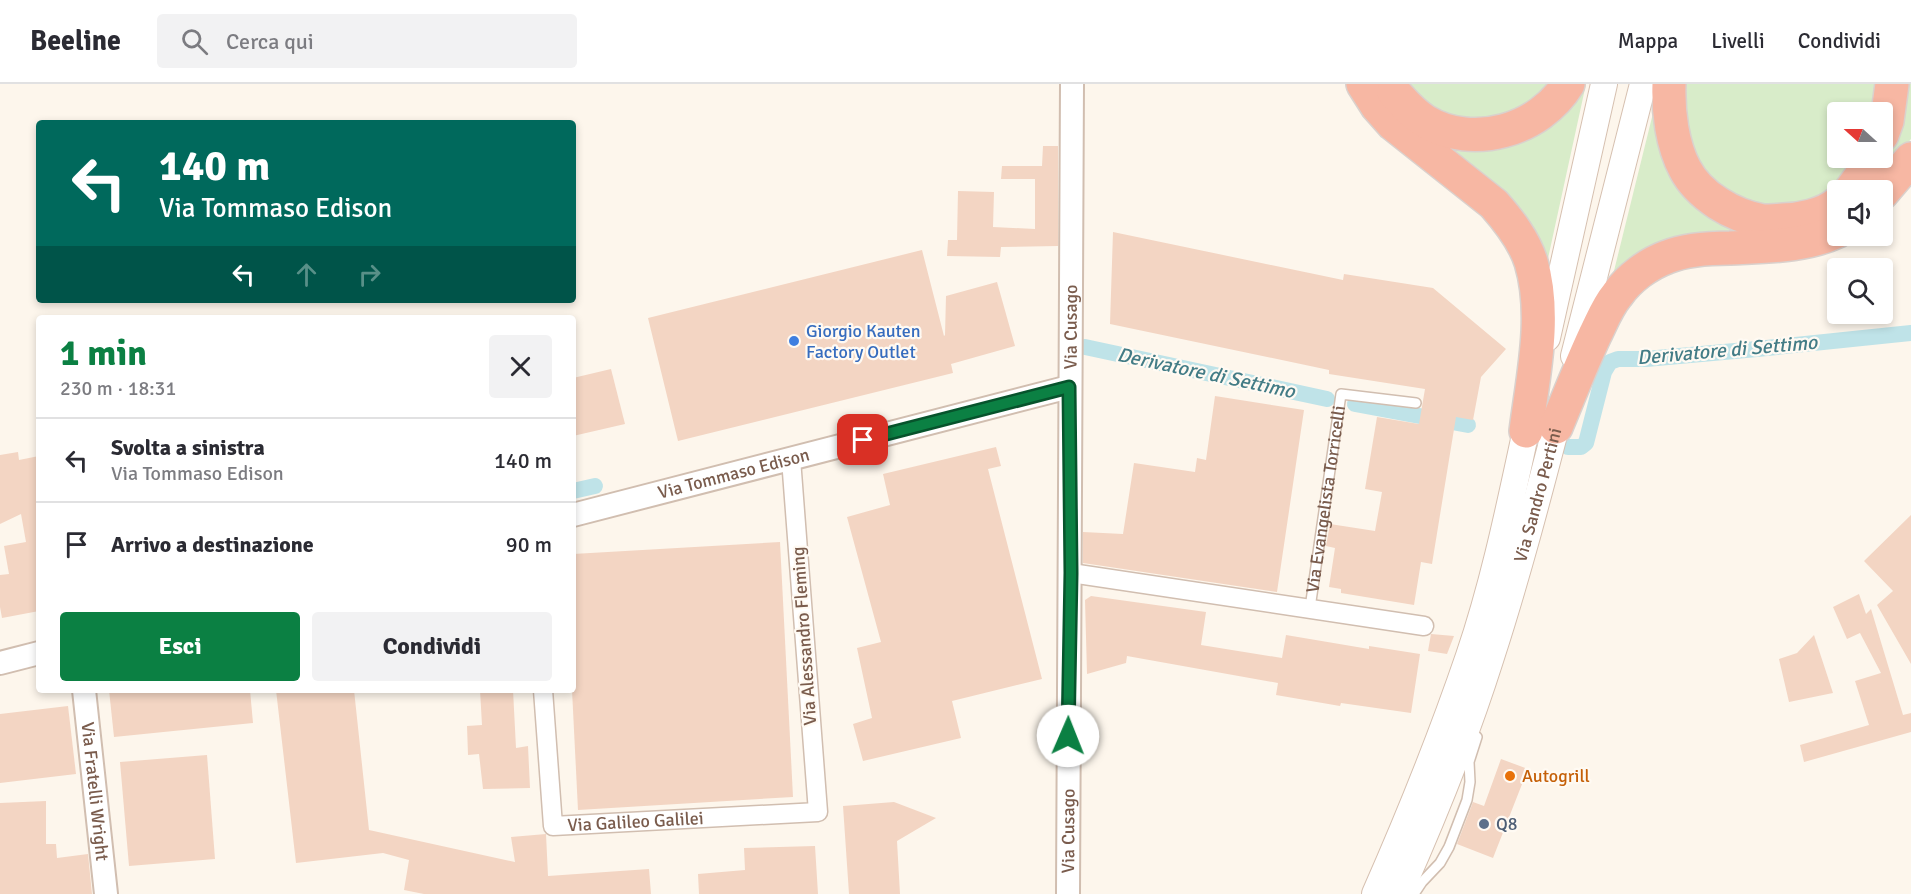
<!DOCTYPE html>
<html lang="it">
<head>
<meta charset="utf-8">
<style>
	body { margin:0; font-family:Signika,sans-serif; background:#f2f2f3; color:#2b2b33; height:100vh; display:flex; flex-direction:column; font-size:22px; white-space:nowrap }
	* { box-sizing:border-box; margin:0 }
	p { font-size:20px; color:#7c7c81 }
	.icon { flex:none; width:33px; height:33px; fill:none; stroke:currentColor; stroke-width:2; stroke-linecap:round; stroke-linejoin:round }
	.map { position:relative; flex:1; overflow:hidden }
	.side { position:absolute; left:36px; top:231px; width:540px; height:378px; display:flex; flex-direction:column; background:#fff; border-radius:6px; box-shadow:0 3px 9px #0003 }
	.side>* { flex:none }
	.banner { position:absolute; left:36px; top:36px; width:540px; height:183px; border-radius:6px; box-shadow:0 3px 9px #0003; background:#00695c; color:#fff; overflow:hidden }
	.needle { width:39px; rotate:291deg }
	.fabs { position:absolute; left:1827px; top:18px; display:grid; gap:12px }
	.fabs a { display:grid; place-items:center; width:66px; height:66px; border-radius:6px; background:#fff; box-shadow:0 3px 9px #0003; font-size:30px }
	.pin { position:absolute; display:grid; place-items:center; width:51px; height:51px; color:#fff; margin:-26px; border-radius:12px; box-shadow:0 3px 9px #0006 }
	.me { position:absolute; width:66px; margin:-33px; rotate:1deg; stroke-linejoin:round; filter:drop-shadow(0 0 4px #0008) }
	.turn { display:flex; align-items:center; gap:21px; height:126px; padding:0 24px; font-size:27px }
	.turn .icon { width:78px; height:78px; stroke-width:2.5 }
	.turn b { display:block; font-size:42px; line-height:51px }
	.lanes { display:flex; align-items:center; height:57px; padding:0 24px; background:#0003; justify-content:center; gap:30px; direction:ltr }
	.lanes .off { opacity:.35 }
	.round { display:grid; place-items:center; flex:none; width:63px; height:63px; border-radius:6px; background:#f2f2f3 }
	.summary { display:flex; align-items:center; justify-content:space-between; height:102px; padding:0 24px }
	h1 { font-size:36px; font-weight:800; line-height:45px; color:#0b8043 }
	.button { display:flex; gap:12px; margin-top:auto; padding:12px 24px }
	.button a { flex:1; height:69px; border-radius:6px; background:#0b8043; color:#fff; font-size:24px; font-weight:800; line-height:69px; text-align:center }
	.button a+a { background:#f2f2f3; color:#2b2b33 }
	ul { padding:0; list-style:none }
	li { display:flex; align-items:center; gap:18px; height:84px; padding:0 24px; border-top:2px solid #e1e1e2 }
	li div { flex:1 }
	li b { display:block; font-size:22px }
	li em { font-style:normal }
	header { display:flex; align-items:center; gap:36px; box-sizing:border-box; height:84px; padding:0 30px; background:#fff; border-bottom:2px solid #e1e1e2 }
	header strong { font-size:28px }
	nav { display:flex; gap:33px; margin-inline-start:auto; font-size:21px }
	.search { width:420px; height:54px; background:#f2f2f3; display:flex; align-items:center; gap:15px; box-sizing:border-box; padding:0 21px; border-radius:6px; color:#7c7c81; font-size:22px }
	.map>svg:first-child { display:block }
</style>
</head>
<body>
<header>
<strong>Beeline</strong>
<div class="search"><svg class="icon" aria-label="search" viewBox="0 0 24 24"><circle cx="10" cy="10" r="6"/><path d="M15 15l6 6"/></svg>Cerca qui</div>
<nav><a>Mappa</a><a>Livelli</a><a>Condividi</a></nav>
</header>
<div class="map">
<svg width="1911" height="810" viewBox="0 0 1911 810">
	<rect width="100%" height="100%" fill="#fdf6ec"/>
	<g fill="#d8ecc9">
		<polygon points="1380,0 1462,59 1582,0 1586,0 1542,202"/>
		<polygon points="1398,0 1558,0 1528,31 1450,40"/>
		<polygon points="1675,0 1884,0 1880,28 1838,28 1838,74 1865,74 1836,109 1760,128 1703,95"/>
		<polygon points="1900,0 1911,0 1911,55 1876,97"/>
		<polygon points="1656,17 1664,51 1760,145 1612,195"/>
	</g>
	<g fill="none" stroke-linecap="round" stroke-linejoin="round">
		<g stroke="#bfe3e8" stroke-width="16">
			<polyline points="1085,263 1327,315"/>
			<polyline points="1355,320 1468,341"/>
			<polyline points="1568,363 1581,363 1586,359 1604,288 1610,278 1618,275 1646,275 1757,265 1911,249"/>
			<polyline points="573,407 595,402"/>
		</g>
	</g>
	<g fill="#f3d5c3">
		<polygon points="1043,62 1058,62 1058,162 1001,163 1000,173 947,172 948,156 957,156 958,107 994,108 993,143 1035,145 1035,95 1001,95 1002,82 1042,82"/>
		<polygon points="1113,148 1343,196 1344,190 1433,204 1506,265 1481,293 1473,336 1456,333 1432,480 1421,478 1414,521 1341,509 1341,505 1329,503 1335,464 1326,462 1330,440 1375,447 1382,408 1365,405 1377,333 1419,340 1425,305 1329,290 1329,286 1110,240"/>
		<polygon points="922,166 944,252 945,251 946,212 997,198 1015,262 951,280 953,289 678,357 648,234"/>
		<polygon points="611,285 625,340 573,352 573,294"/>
		<polygon points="1215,312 1304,326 1277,508 1083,479 1083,448 1123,450 1134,379 1195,388 1197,374 1206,376"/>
		<polygon points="996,363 1001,382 988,385 1042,595 952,617 961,654 863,677 853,640 872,634 857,564 881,558 847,433 890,421 883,390"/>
		<polygon points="18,368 19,376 39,372 39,527 2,534 0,523 0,491 9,490 4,462 26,458 21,430 0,440 0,371"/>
		<polygon points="1911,431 1911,580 1877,521 1893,507 1864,477"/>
		<polygon points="780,458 793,713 578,726 572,606 573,470"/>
		<polygon points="1859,510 1866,530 1871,525 1903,631 1911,629 1911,648 1804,678 1800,661 1869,641 1855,597 1881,589 1860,549 1847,555 1833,523"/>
		<polygon points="1091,512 1206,528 1201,561 1282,574 1286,551 1369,565 1369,562 1420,570 1411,629 1341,619 1340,622 1276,611 1278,599 1127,572 1126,579 1087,590 1085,516"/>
		<polygon points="1431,550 1454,552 1447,570 1428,567"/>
		<polygon points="1814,551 1833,609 1789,618 1779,575 1797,569"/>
		<polygon points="109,606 250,606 253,639 114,653"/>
		<polygon points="276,606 354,606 369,746 515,778 511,753 546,750 548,792 649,785 651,810 424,810 404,806 409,776 383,769 296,779"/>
		<polygon points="480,606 513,606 516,664 528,662 530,704 483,705 479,670 468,671 467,642 482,641"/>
		<polygon points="68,622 76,690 0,699 0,630"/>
		<polygon points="207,671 215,775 129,782 120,678"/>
		<polygon points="1501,675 1528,685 1493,774 1457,760 1473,718 1484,722"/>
		<polygon points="46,717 46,760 56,760 57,774 88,770 92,810 0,810 0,719"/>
		<polygon points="894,718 936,734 897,757 900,810 849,810 843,722"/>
		<polygon points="815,762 818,810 699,810 698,790 745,786 744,764"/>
	</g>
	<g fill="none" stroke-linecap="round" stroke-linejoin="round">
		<defs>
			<g id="service">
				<path id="s1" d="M 1310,524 L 1341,310 L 1416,319"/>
				<polyline points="1414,810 1422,798 1440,779 1449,763 1467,716 1470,698 1469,678 1477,653"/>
			</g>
			<g id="minor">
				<polyline points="1071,489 1424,542"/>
				<path id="s2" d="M 543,606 L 553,742 L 818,728 L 791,375"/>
			</g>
			<g id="tertiary">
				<path id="s3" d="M 573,431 L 1069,303"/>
				<polyline points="0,579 39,569"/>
				<path id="s4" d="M 84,606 L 106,810"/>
				<path id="s5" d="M 1068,810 L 1072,0"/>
			</g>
			<g id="secondary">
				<polyline points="1547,254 1604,0"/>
				<polyline points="1574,272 1643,0"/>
				<path d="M 1375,810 C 1409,733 1442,651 1469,572 C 1496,493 1512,410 1530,328"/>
				<path id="s6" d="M 1399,810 C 1433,734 1465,655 1490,576 C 1517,493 1539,409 1561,324"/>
			</g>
			<g id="motorway">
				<path d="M 1363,0 L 1377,22 L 1393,40 L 1494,120 C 1509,137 1524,156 1531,178 C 1547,231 1533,292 1526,347"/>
				<path d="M 1669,0 C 1668,27 1672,61 1685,85 C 1699,112 1733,132 1763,137 C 1769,137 1776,137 1782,136 C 1799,136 1824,131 1838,119"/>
				<path d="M 1394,8 C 1404,19 1412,29 1425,37 C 1473,66 1540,46 1568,0"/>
				<polyline points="1882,51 1887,37 1892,0"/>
				<polyline points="1851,106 1874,74"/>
				<polyline points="1882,109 1911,75"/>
				<path d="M 1556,343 C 1569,312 1581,281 1595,251 C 1602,237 1607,223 1617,211 C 1629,194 1648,180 1667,173 C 1687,165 1710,164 1730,164 C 1767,162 1804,163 1838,147"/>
			</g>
		</defs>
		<use href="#service" stroke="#d1beb0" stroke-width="12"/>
		<use href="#minor" stroke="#d1beb0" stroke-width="21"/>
		<use href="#tertiary" stroke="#d1beb0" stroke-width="26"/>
		<use href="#secondary" stroke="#d6c0b0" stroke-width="28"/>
		<use href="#motorway" stroke="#dad1cd" stroke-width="36"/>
		<use href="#service" stroke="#fff" stroke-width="9"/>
		<use href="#minor" stroke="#fff" stroke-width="18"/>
		<use href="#tertiary" stroke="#fff" stroke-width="22"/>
		<use href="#secondary" stroke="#fff" stroke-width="26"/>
		<use href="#motorway" stroke="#f7b7a3" stroke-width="33"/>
	</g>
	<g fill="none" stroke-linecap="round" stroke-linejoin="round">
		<defs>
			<polyline id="route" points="863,356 1069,303 1071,489 1068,652"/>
		</defs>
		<use href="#route" stroke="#07532c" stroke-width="15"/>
		<use href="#route" stroke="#0b8043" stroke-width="10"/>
	</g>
	<circle fill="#3f7fe0" stroke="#fffaf3" stroke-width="2" cx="794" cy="257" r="6"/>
	<circle fill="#e8710a" stroke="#fffaf3" stroke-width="2" cx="1510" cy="692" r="6"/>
	<circle fill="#5c6f8a" stroke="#fffaf3" stroke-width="2" cx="1484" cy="740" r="6"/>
	<g text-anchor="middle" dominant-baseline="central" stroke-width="4.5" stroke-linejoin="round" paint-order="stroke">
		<g font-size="18" fill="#7a5c4d" stroke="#fffaf3">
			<text stroke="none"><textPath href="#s5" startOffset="567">Via Cusago</textPath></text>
			<text stroke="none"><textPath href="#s3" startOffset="166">Via Tommaso Edison</textPath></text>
			<text stroke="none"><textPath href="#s6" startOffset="423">Via Sandro Pertini</textPath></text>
			<text stroke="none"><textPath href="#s1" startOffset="110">Via Evangelista Torricelli</textPath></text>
			<text transform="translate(804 552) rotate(-94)">Via Alessandro Fleming</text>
			<text stroke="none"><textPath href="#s4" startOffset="102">Via Fratelli Wright</textPath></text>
			<text stroke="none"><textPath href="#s2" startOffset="219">Via Galileo Galilei</textPath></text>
			<text stroke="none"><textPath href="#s5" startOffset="63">Via Cusago</textPath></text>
		</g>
		<g font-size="18" fill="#366cbe" stroke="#fffaf3" text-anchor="start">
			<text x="806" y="247">Giorgio Kauten<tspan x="806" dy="21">Factory Outlet</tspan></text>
		</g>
		<g font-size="18" fill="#c56008" stroke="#fffaf3" text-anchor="start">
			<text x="1522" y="692">Autogrill</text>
		</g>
		<g font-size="18" fill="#4e5e75" stroke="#fffaf3" text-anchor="start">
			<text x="1496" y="740">Q8</text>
		</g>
		<g font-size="20" font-style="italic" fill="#437c86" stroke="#fffaf3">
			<text transform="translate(1727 266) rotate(-5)">Derivatore di Settimo</text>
			<text transform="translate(1206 289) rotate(12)">Derivatore di Settimo</text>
		</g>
	</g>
</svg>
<div class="fabs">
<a><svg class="needle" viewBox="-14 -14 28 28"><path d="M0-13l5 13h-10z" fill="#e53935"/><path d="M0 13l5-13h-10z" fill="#7c7c81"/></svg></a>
<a><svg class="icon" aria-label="sound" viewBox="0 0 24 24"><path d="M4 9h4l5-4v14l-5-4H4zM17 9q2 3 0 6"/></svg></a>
<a><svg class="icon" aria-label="search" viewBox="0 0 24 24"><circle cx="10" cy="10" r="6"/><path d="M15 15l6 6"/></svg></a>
</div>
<div class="pin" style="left:863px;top:356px;background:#d93025"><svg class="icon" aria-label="arrive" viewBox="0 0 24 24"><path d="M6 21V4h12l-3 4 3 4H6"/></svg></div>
<svg class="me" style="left:1068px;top:652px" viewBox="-20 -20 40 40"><circle r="19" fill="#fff"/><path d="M0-13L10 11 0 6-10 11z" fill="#0b8043"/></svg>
<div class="banner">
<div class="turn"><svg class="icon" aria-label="left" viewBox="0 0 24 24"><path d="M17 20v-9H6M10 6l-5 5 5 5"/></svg><div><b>140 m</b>Via Tommaso Edison</div></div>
<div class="lanes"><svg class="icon" aria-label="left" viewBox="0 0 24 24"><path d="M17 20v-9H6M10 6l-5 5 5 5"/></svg><svg class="icon off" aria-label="ahead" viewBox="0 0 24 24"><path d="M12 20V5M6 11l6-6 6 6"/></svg><svg class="icon off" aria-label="right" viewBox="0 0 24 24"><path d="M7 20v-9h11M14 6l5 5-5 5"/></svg></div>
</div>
<section class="side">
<div class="summary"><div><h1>1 min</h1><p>230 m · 18:31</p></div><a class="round"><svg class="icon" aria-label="close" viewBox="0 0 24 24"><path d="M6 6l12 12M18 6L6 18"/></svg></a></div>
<ul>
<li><svg class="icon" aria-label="left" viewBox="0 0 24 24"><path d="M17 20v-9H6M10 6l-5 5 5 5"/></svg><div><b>Svolta a sinistra</b><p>Via Tommaso Edison</p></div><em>140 m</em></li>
<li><svg class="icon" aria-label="arrive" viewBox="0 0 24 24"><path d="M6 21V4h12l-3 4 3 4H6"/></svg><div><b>Arrivo a destinazione</b></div><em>90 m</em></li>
</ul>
<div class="button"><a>Esci</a><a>Condividi</a></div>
</section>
</div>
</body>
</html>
